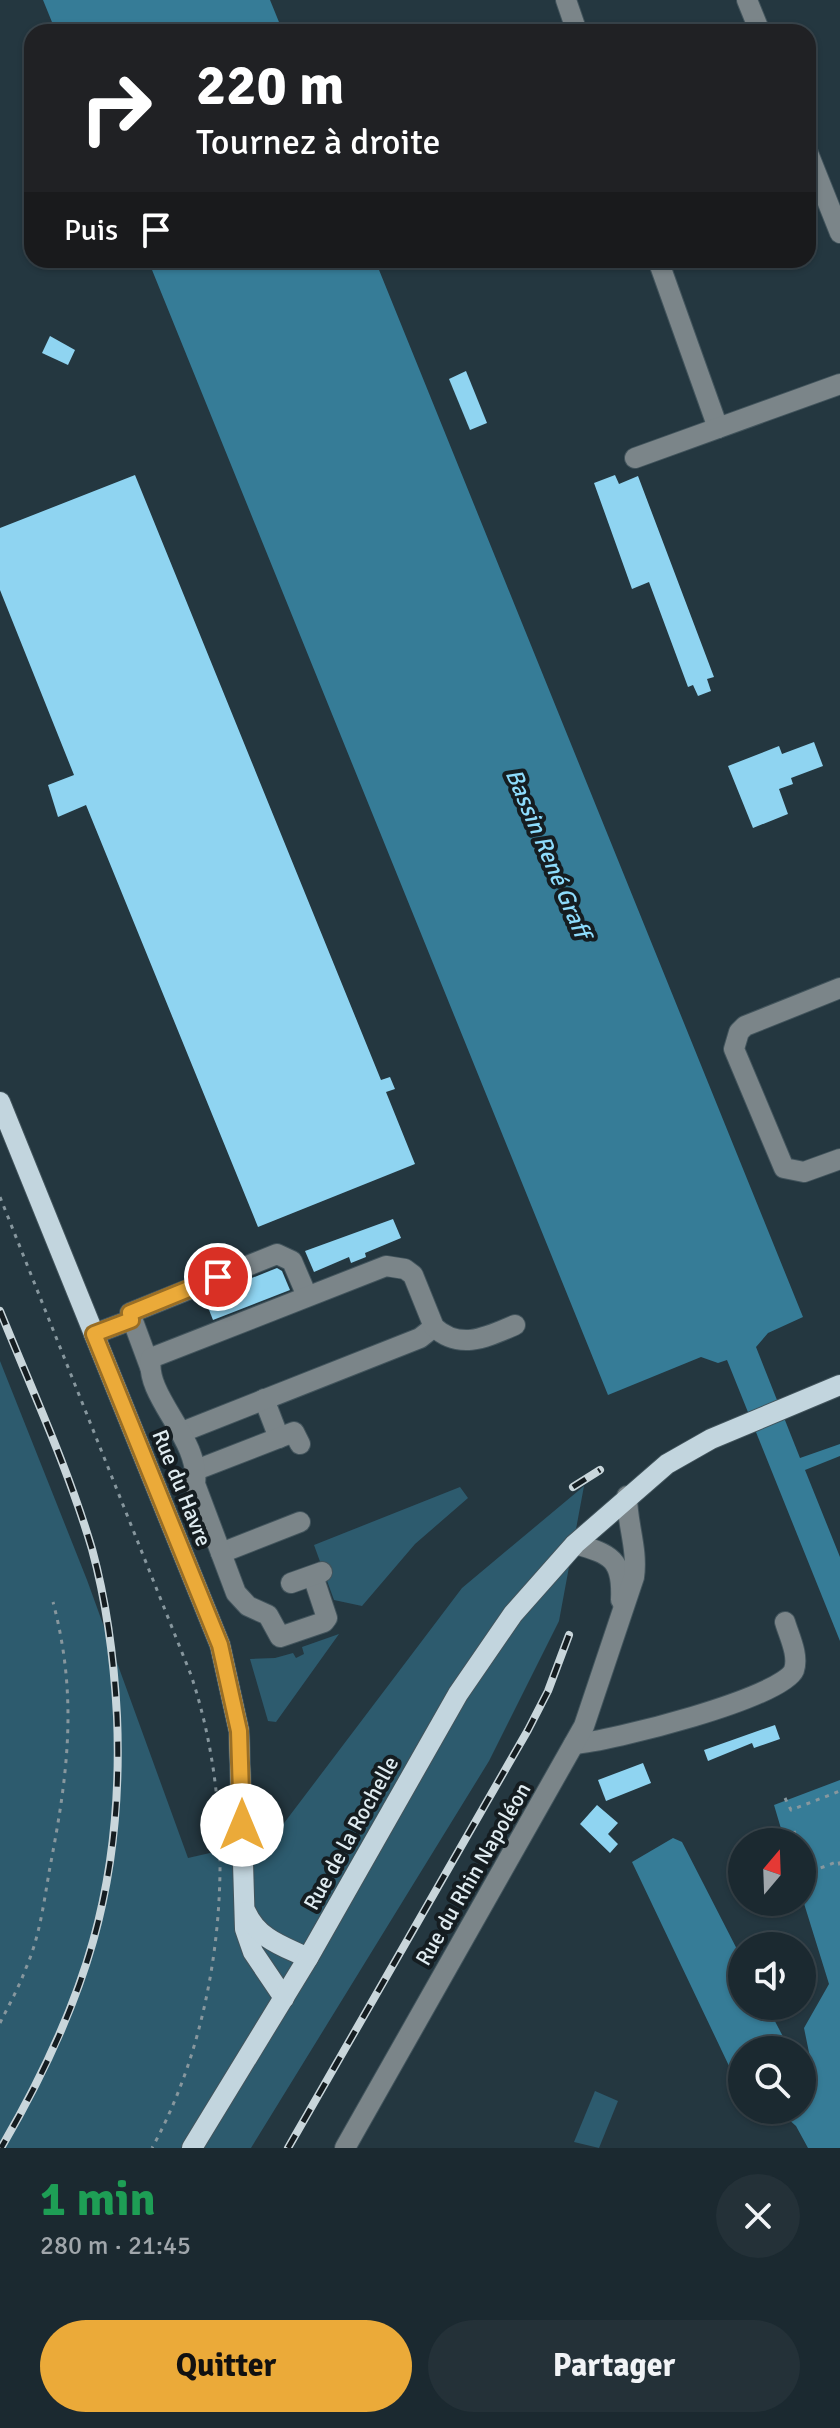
<!DOCTYPE html>
<html lang="fr">
<head>
<meta charset="utf-8">
<style>
	body { margin:0; font-family:Signika,sans-serif; background:#243138; color:#f1f3f6; height:100vh; display:flex; flex-direction:column; font-size:30px; white-space:nowrap }
	* { box-sizing:border-box; margin:0 }
	p { font-size:26px; color:#a0a6ab }
	.icon { flex:none; width:44px; height:44px; fill:none; stroke:currentColor; stroke-width:2; stroke-linecap:round; stroke-linejoin:round }
	.map { position:relative; height:2148px; overflow:hidden }
	.side { display:flex; flex-direction:column; background:#1b2930; flex:1 }
	.side>* { flex:none }
	.guide { position:absolute; left:24px; top:24px; width:792px; height:244px; border-radius:24px; box-shadow:0 2px 6px #0004,0 0 0 2px #39454c; background:#202124; color:#fff; overflow:hidden }
	.needle { width:52px; rotate:19deg }
	.fabs { position:absolute; left:728px; top:1828px; display:grid; gap:16px }
	.fabs a { display:grid; place-items:center; width:88px; height:88px; border-radius:50%; background:#1b2930; box-shadow:0 2px 6px #0004,0 0 0 2px #39454c; font-size:40px }
	.pin { position:absolute; display:grid; place-items:center; width:68px; height:68px; color:#fff; margin:-34px; border:4px solid #fff; border-radius:50%; box-shadow:0 2px 8px #0007 }
	.me { position:absolute; width:88px; margin:-44px; rotate:0deg; stroke-linejoin:round; filter:drop-shadow(0 0 6px #0008) }
	.turn { display:flex; align-items:center; gap:28px; height:168px; padding:0 40px; font-size:36px }
	.turn .icon { width:104px; height:104px; stroke-width:2.5 }
	.turn b { display:block; font-size:56px; line-height:68px }
	.then { display:flex; align-items:center; height:76px; padding:0 40px; background:#0003; gap:16px; font-size:30px }
	.round { display:grid; place-items:center; flex:none; width:84px; height:84px; border-radius:42px; background:#243138 }
	.head { display:flex; align-items:center; justify-content:space-between; height:136px; padding:0 40px }
	h1 { font-size:48px; font-weight:700; line-height:60px; color:#1e9e55 }
	.primary-button { display:flex; gap:16px; margin-top:auto; padding:16px 40px }
	.primary-button a { flex:1; height:92px; border-radius:48px; background:#ebaa39; color:#111; font-size:32px; font-weight:700; line-height:92px; text-align:center }
	.primary-button a+a { background:#243138; color:#f1f3f6 }
	.map>svg:first-child { display:block }
</style>
</head>
<body>
<div class="map">
<svg width="840" height="2148" viewBox="0 0 840 2148">
	<rect width="100%" height="100%" fill="#243740"/>
	<g fill="#2d5b6e">
		<polygon points="0,1361 87,1580 188,1858 272,1839 462,1588 584,1486 559,1621 489,1761 251,2148 0,2148"/>
		<polygon points="460,1487 468,1498 415,1544 362,1606 334,1600 314,1545"/>
		<polygon points="339,1634 276,1722 268,1721 250,1659 275,1658 293,1653 296,1658 304,1654 302,1647"/>
		<polygon points="595,2091 618,2101 599,2148 574,2142"/>
	</g>
	<g fill="#367c97">
		<polygon points="43,0 270,0 283,32 56,32"/>
		<polygon points="148,260 375,260 803,1317 768,1333 756,1347 800,1458 840,1444 840,1456 805,1470 840,1557 840,1641 727,1360 718,1363 701,1357 608,1395"/>
		<polygon points="840,1780 840,2148 808,2148 796,2126 778,2110 802,2110 802,2070 813,2072 804,2028 829,1984 802,1897 802,1842 785,1842 774,1805"/>
		<polygon points="673,1838 682,1842 742,1959 742,2006 767,2006 790,2050 742,2050 742,2079 730,2068 632,1862"/>
	</g>
	<g fill="#8fd4f1">
		<polygon points="50,336 75,350 68,365 42,353"/>
		<polygon points="466,371 487,423 470,430 449,379"/>
		<polygon points="135,475 381,1080 390,1077 395,1089 386,1092 415,1164 258,1227 86,805 58,817 48,785 74,775 0,590 0,528"/>
		<polygon points="615,475 619,484 638,476 714,677 707,679 711,691 698,696 693,685 688,687 649,582 632,589 594,483"/>
		<polygon points="814,742 823,766 791,778 793,784 779,789 788,814 753,828 728,766 779,746 782,754"/>
		<polygon points="393,1219 401,1238 365,1253 366,1257 351,1263 349,1257 314,1272 305,1251"/>
		<polygon points="277,1268 282,1271 290,1290 213,1320 204,1297"/>
		<polygon points="775,1725 780,1739 754,1748 752,1743 708,1761 704,1750"/>
		<polygon points="643,1763 651,1783 606,1801 598,1780"/>
		<polygon points="597,1805 618,1823 608,1834 618,1844 610,1853 580,1824"/>
	</g>
	<g fill="none" stroke-linecap="round" stroke-linejoin="round">
		<defs>
			<g id="minor">
				<polyline points="566,0 577,32"/>
				<polyline points="747,0 760,32"/>
				<polyline points="808,153 840,233"/>
				<polyline points="658,260 718,428"/>
				<polyline points="635,458 840,384"/>
				<polyline points="840,988 745,1026 739,1032 734,1049 784,1168 804,1172 840,1159"/>
				<polyline points="94,1334 131,1320"/>
				<polyline points="150,1367 130,1313 277,1254 292,1261 307,1296"/>
				<polyline points="264,1399 279,1438"/>
				<polyline points="182,1432 420,1338 434,1327"/>
				<polyline points="196,1470 294,1432 300,1444"/>
				<path d="M 575,1544 C 611,1554 623,1559 621,1600"/>
				<polyline points="221,1553 300,1522"/>
				<path d="M 313,1576 L 327,1618 L 324,1622 L 280,1637 L 268,1615 L 248,1606 L 236,1593 L 195,1484 C 201,1439 144,1397 151,1358 L 386,1266 L 405,1269 L 413,1275 L 434,1327 C 460,1351 487,1337 515,1325"/>
				<polyline points="291,1583 322,1572"/>
				<path d="M 574,1744 C 608,1742 783,1698 794,1670 C 799,1655 789,1636 785,1622"/>
				<path d="M 345,2148 L 584,1726 L 634,1577 C 638,1549 627,1524 627,1496"/>
			</g>
			<g id="major">
				<polyline points="0,1102 220,1645 239,1731 245,1929 253,1952 284,1998"/>
				<path d="M 246,1912 C 258,1939 283,1946 308,1958"/>
				<polyline points="192,2148 308,1958 458,1694 513,1614 575,1544 667,1464 711,1439 840,1385"/>
			</g>
		</defs>
		<use href="#minor" stroke="#42545c" stroke-width="22"/>
		<use href="#major" stroke="#42545c" stroke-width="22"/>
		<g stroke="#87979e" stroke-width="3" stroke-dasharray="4 6" stroke-linecap="butt">
			<path d="M 0,1197 L 191,1675 C 240,1821 227,2012 152,2148"/>
			<polyline points="785,1798 791,1810 840,1791"/>
			<polyline points="794,1831 798,1842"/>
			<polyline points="802,1851 810,1872"/>
			<polyline points="802,1875 839,1861 840,1866"/>
			<path d="M 0,2023 C 9,2005 19,1987 26,1968 C 40,1936 44,1901 50,1867 C 68,1774 78,1696 53,1602"/>
		</g>
		<use href="#minor" stroke="#7b8589" stroke-width="20"/>
		<use href="#major" stroke="#c2d5de" stroke-width="20"/>
		<defs>
			<g id="rail">
				<path d="M 0,1311 C 32,1390 68,1468 92,1549 C 107,1604 114,1659 117,1716 C 124,1884 85,2004 1,2148"/>
				<polyline points="573,1487 600,1470"/>
				<polyline points="288,2148 528,1730 548,1691 569,1635"/>
			</g>
		</defs>
		<use href="#rail" stroke="#c9d6db" stroke-width="8"/>
		<use href="#rail" stroke="#151d21" stroke-width="5" stroke-dasharray="15" stroke-linecap="butt"/>
	</g>
	<g fill="none" stroke-linecap="round" stroke-linejoin="round">
		<defs>
			<polyline id="route" points="218,1277 130,1313 131,1320 94,1334 220,1645 239,1731 242,1825"/>
		</defs>
		<use href="#route" stroke="#996e25" stroke-width="20"/>
		<use href="#route" stroke="#ebaa39" stroke-width="14"/>
	</g>
	<g text-anchor="middle" dominant-baseline="central" stroke-width="8" stroke-linejoin="round" paint-order="stroke">
		<g font-size="22" fill="#e0ecf1" stroke="#151d21">
			<text transform="translate(182 1488) rotate(68)">Rue du Havre</text>
			<text transform="translate(351 1833) rotate(-61)">Rue de la Rochelle</text>
			<text transform="translate(473 1874) rotate(-60)">Rue du Rhin Napoléon</text>
		</g>
		<g font-size="24" font-style="italic" fill="#8edcfc" stroke="#151d21">
			<text transform="translate(548 853) rotate(67)">Bassin René Graff</text>
		</g>
	</g>
</svg>
<div class="fabs">
<a><svg class="needle" viewBox="-14 -14 28 28"><path d="M0-13l5 13h-10z" fill="#e53935"/><path d="M0 13l5-13h-10z" fill="#a0a6ab"/></svg></a>
<a><svg class="icon" aria-label="sound" viewBox="0 0 24 24"><path d="M4 9h4l5-4v14l-5-4H4zM17 9q2 3 0 6"/></svg></a>
<a><svg class="icon" aria-label="search" viewBox="0 0 24 24"><circle cx="10" cy="10" r="6"/><path d="M15 15l6 6"/></svg></a>
</div>
<div class="pin" style="left:218px;top:1277px;background:#d93025"><svg class="icon" aria-label="arrive" viewBox="0 0 24 24"><path d="M6 21V4h12l-3 4 3 4H6"/></svg></div>
<svg class="me" style="left:242px;top:1825px" viewBox="-20 -20 40 40"><circle r="19" fill="#fff"/><path d="M0-13L10 11 0 6-10 11z" fill="#ebaa39"/></svg>
<div class="guide">
<div class="turn"><svg class="icon" aria-label="right" viewBox="0 0 24 24"><path d="M7 20v-9h11M14 6l5 5-5 5"/></svg><div><b>220 m</b>Tournez à droite</div></div>
<div class="then">Puis<svg class="icon" aria-label="arrive" viewBox="0 0 24 24"><path d="M6 21V4h12l-3 4 3 4H6"/></svg></div>
</div>
</div>
<section class="side">
<div class="head"><div><h1>1 min</h1><p>280 m · 21:45</p></div><a class="round"><svg class="icon" aria-label="close" viewBox="0 0 24 24"><path d="M6 6l12 12M18 6L6 18"/></svg></a></div>
<div class="primary-button"><a>Quitter</a><a>Partager</a></div>
</section>
</body>
</html>
